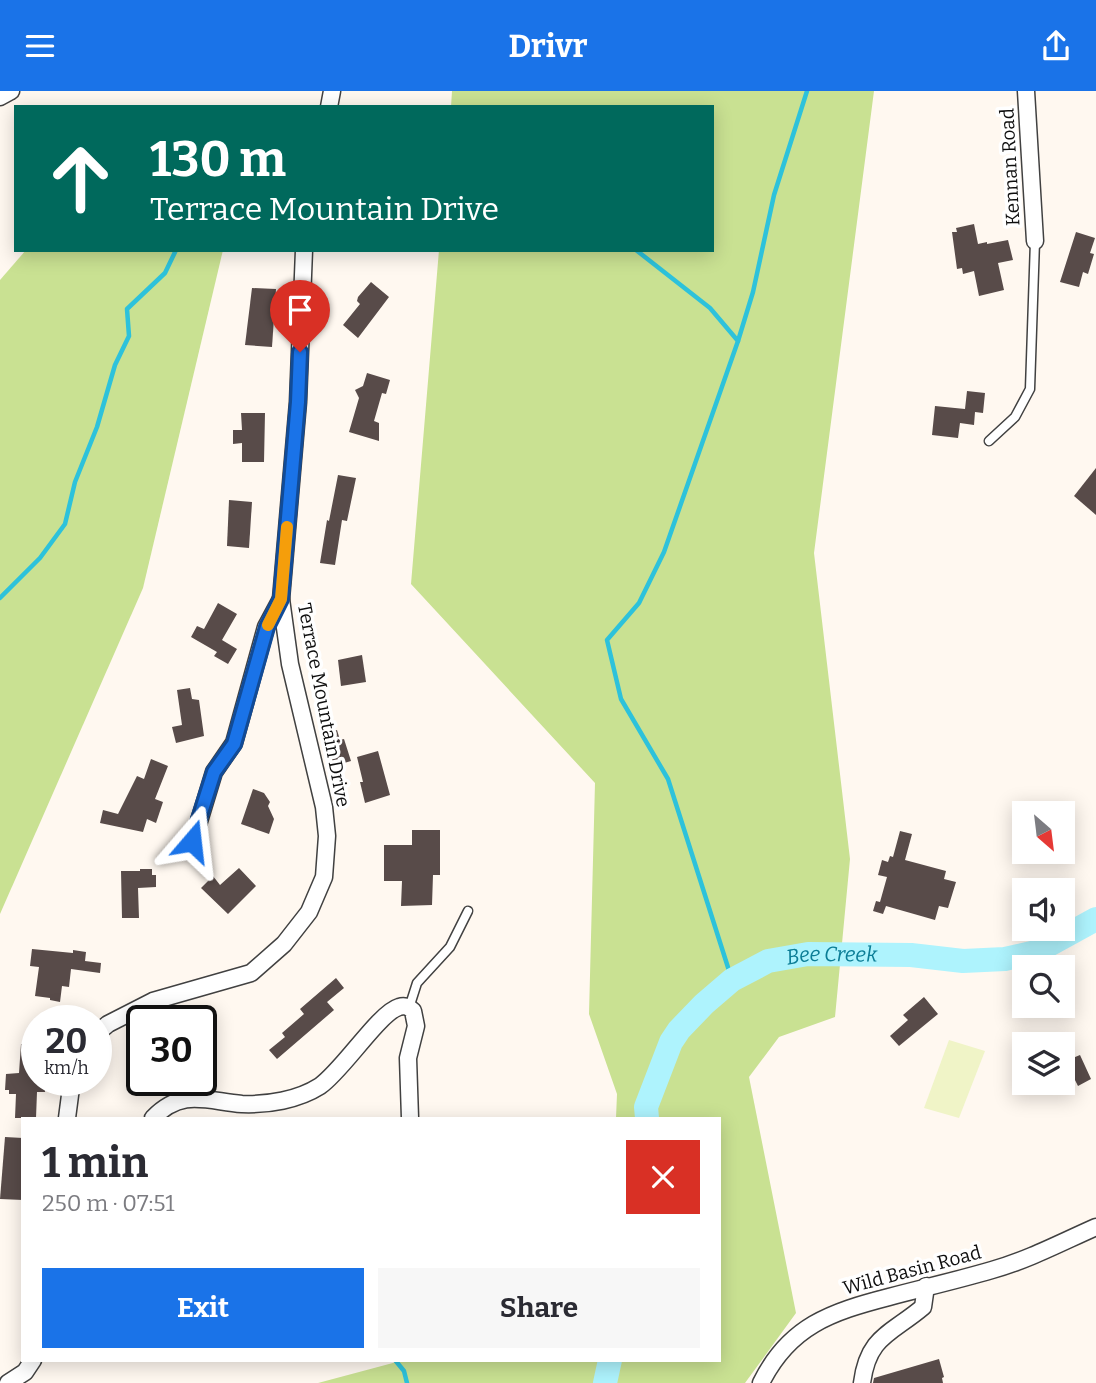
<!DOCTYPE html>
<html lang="en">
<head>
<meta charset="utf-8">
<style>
	body { margin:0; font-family:Bitter,serif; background:#f7f7f7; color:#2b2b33; height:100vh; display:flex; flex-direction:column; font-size:26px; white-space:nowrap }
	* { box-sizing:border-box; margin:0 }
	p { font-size:23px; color:#7c7c81 }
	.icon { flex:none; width:38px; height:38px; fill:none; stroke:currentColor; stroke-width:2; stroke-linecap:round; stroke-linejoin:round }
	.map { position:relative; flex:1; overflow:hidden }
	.details { position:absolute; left:21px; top:1026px; width:700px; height:245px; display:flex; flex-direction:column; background:#fff; border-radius:0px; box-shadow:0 4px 18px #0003 }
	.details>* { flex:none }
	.hud { position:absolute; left:14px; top:14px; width:700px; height:147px; border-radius:0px; box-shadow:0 4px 18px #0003; background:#00695c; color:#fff; overflow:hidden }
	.needle { width:46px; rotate:152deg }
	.controls { position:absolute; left:1012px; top:710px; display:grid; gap:14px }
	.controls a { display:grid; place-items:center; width:63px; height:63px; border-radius:0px; background:#fff; box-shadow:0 4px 18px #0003; font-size:35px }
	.speed { position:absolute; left:21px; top:914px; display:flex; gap:14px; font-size:35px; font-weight:700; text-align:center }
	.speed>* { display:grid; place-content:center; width:91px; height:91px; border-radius:50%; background:#fff; box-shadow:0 4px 18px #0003; line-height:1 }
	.speed small { font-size:18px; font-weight:400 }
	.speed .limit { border:4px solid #111; border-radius:10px; background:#fff; color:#111 }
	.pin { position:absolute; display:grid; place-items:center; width:60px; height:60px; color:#fff; margin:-72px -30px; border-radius:50% 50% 50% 0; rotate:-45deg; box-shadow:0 0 7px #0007 }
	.pin .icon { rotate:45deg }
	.me { position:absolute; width:77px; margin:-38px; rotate:17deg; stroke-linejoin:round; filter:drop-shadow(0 0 5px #0008) }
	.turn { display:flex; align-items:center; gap:24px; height:147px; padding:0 21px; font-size:32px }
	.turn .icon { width:91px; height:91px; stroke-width:2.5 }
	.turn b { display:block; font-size:49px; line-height:60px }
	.round { display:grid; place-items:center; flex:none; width:74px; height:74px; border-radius:0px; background:#f7f7f7 }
	.head { display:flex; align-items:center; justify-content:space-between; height:119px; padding:0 21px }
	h1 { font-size:42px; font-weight:700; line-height:52px }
	.button { display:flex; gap:14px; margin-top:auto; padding:14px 21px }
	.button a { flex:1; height:80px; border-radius:0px; background:#1a73e8; color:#fff; font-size:28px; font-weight:700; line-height:80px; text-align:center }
	.button a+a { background:#f7f7f7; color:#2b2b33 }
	header { display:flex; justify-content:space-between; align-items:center; height:91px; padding:0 21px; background:#1a73e8; color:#fff; font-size:32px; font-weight:700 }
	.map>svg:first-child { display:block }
</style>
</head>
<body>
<header><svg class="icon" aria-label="menu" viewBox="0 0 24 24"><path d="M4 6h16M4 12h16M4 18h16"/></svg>Drivr<svg class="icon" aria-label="share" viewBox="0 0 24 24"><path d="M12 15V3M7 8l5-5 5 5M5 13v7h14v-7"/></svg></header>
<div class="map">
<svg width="1096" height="1292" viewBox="0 0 1096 1292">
	<rect width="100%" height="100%" fill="#fff8f0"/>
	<g fill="#c9e192">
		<polygon points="452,0 874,0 814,462 850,768 835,926 779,946 749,986 796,1222 745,1292 318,1292 404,1269 719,1269 719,1027 616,1027 617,1003 589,923 595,692 411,493 439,159 712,159 712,16 451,16"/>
		<polygon points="26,159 223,159 143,497 0,823 0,189"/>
	</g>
	<polygon fill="#f0f4c7" points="949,949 985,960 959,1027 924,1017"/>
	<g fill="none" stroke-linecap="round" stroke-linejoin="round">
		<g stroke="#2dc2db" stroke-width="4.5">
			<polyline points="636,159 710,217 738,250 664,461 639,512 607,549 621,608 668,688 732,889"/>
			<polyline points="738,250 753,201 774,104 807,0"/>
			<polyline points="0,507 40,467 65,433 75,391 97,336 115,274 129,245 127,218 165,182 176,159"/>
			<polyline points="395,1269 404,1280 407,1292"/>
		</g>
		<g stroke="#aef3fd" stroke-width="24">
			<path id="s1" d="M 647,1027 L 646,1016 L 671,951 L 679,939 L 704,913 L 732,889 L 768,870 L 808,863 L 911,864 L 963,870 L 1005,868 L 1036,861 L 1096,828"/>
			<polyline points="605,1292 610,1269"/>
		</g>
	</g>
	<g fill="#584b49">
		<polygon points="974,133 978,153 987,151 987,153 1008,149 1013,169 998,172 1004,199 979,205 974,180 963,183 962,177 957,178 952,141 957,141 956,137"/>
		<polygon points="1076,141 1095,147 1090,162 1094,163 1088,183 1083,181 1079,196 1060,191"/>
		<polygon points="371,191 389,206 358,247 343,234 360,213 357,210 358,206"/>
		<polygon points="252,197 276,198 272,256 245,254"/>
		<polygon points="367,282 390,289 386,303 382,302 374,330 379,332 379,350 349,341 359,307 355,299 363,295"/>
		<polygon points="967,300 985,302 983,322 975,321 974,334 960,332 958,347 932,344 935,315 965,318"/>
		<polygon points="241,322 265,322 264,371 242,371 242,352 233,353 233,339 242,339"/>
		<polygon points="1096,377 1096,424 1074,405"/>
		<polygon points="338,384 356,387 347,430 342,429 335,474 320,472 327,429 329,430"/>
		<polygon points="229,409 252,411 249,457 227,455"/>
		<polygon points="218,512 237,523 222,549 237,558 228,573 214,565 217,561 191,546 197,535 204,538"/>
		<polygon points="362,564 366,591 341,595 338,569"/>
		<polygon points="190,597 192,608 199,609 204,645 176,652 172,636 182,634 177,599"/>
		<polygon points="337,639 340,649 344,648 351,670 334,675 325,643"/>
		<polygon points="378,660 390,704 365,712 360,691 363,691 357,666"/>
		<polygon points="151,668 168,675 155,708 163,711 156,732 147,728 143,741 100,732 103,719 118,723 137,685 144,688"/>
		<polygon points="253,698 264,702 270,711 268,715 274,728 269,743 241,733"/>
		<polygon points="412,739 440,739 440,784 433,784 432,814 401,815 402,790 384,790 384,754 412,754"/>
		<polygon points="900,740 912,743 905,769 946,780 944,788 956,791 948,817 939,815 935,829 886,815 883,823 873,820 876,810 880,811 887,786 878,784 882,769 888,771 890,765 893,766"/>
		<polygon points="239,777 256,795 228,823 201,797 213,785 220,794"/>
		<polygon points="140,778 152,778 152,784 156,784 156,796 138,797 139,827 122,827 121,780 140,780"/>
		<polygon points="32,858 73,862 73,859 86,861 85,870 101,872 100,882 71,878 69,896 62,895 60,911 50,909 50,907 35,905 39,876 30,875"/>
		<polygon points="336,887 344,897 327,911 334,919 277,968 269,959 285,946 282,942 304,923 300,918"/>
		<polygon points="924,906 938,923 899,955 890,945 908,929 903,924"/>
		<polygon points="21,953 37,954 37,989 46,989 45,1001 37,1001 36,1027 15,1027 16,1003 9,1003 9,999 5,999 6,983 19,982"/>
		<polygon points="1080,964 1091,988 1078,995 1072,983 1069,984 1063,971"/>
		<polygon points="5,1046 23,1047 23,1109 0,1108"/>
		<polygon points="939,1268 944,1286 942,1287 943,1292 873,1292 874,1287"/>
	</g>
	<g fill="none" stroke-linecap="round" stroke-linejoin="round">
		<defs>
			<g id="lane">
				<polyline points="989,350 1015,326 1030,298 1035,150"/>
				<polyline points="409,917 417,892 450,856 468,820"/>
			</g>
			<g id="street">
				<polyline points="1026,0 1035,150"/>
				<polyline points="0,6 11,0"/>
				<polyline points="329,16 332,0"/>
				<polyline points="193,750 214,681 234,652 266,536 281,508"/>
				<polyline points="96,943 108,933 153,910 251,882 284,853 309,821 324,786 327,745 324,716 290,573 281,508 298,311 304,159"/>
				<polyline points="67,1027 72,989"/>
				<path d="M 153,1027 C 182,997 206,1010 242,1013 C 268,1014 298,1009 320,995 C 343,979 379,922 399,916 C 405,914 409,916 413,920 L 416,935 L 408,967 L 410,1027"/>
				<polyline points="8,1292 25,1281 33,1269"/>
				<path d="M 761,1292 C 789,1235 831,1221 889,1206 C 923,1197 958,1189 992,1179 C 1028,1169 1062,1151 1096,1136"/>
				<path d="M 862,1292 C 868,1245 891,1243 923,1216 L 926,1195"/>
			</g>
		</defs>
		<use href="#lane" stroke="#414141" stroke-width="11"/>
		<use href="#street" stroke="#414141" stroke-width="19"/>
		<use href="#lane" stroke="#fff" stroke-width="8"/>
		<use href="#street" stroke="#fff" stroke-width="16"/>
	</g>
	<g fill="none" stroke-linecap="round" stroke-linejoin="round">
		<defs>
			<polyline id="route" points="192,750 214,681 234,653 267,536 281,508 298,311 300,261"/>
		</defs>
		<use href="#route" stroke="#114b97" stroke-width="18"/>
		<use href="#route" stroke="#1a73e8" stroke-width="12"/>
		<polyline stroke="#f59e0b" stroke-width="12" points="268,534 281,508 287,436"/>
	</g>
	<g text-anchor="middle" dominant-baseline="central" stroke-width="7" stroke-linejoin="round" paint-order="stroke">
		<g font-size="19" fill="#0e0e0e" stroke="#fff">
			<text transform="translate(1010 76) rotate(-93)">Kennan Road</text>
			<text transform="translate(324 614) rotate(79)">Terrace Mountain Drive</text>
			<text transform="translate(912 1179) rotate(-15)">Wild Basin Road</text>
		</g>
		<g font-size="21" font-style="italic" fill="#0b7d96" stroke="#fff">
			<text stroke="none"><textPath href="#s1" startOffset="273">Bee Creek</textPath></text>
		</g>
	</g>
</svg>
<div class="controls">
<a><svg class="needle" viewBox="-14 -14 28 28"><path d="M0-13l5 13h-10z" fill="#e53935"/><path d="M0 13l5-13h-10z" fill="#7c7c81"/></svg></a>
<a><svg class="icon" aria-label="sound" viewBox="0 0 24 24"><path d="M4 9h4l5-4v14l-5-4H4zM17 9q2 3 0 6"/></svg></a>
<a><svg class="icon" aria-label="search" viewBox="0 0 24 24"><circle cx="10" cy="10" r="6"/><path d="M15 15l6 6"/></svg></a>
<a><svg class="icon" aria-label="layers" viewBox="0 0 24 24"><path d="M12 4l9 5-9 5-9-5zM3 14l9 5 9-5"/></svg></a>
</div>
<div class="speed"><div>20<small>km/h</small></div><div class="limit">30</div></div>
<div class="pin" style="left:300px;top:261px;background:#d93025"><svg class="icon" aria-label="arrive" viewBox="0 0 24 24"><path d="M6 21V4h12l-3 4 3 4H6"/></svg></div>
<svg class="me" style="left:192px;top:750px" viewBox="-20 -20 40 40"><path d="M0-17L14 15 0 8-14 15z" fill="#1a73e8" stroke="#fff" stroke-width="4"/></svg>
<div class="hud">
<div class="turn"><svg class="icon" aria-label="ahead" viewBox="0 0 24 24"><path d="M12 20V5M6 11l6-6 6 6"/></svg><div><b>130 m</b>Terrace Mountain Drive</div></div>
</div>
<section class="details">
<div class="head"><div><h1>1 min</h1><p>250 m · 07:51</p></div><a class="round" style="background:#d93025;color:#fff"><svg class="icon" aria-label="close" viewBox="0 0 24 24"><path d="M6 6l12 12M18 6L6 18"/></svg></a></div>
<div class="button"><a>Exit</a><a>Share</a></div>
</section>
</div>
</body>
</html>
